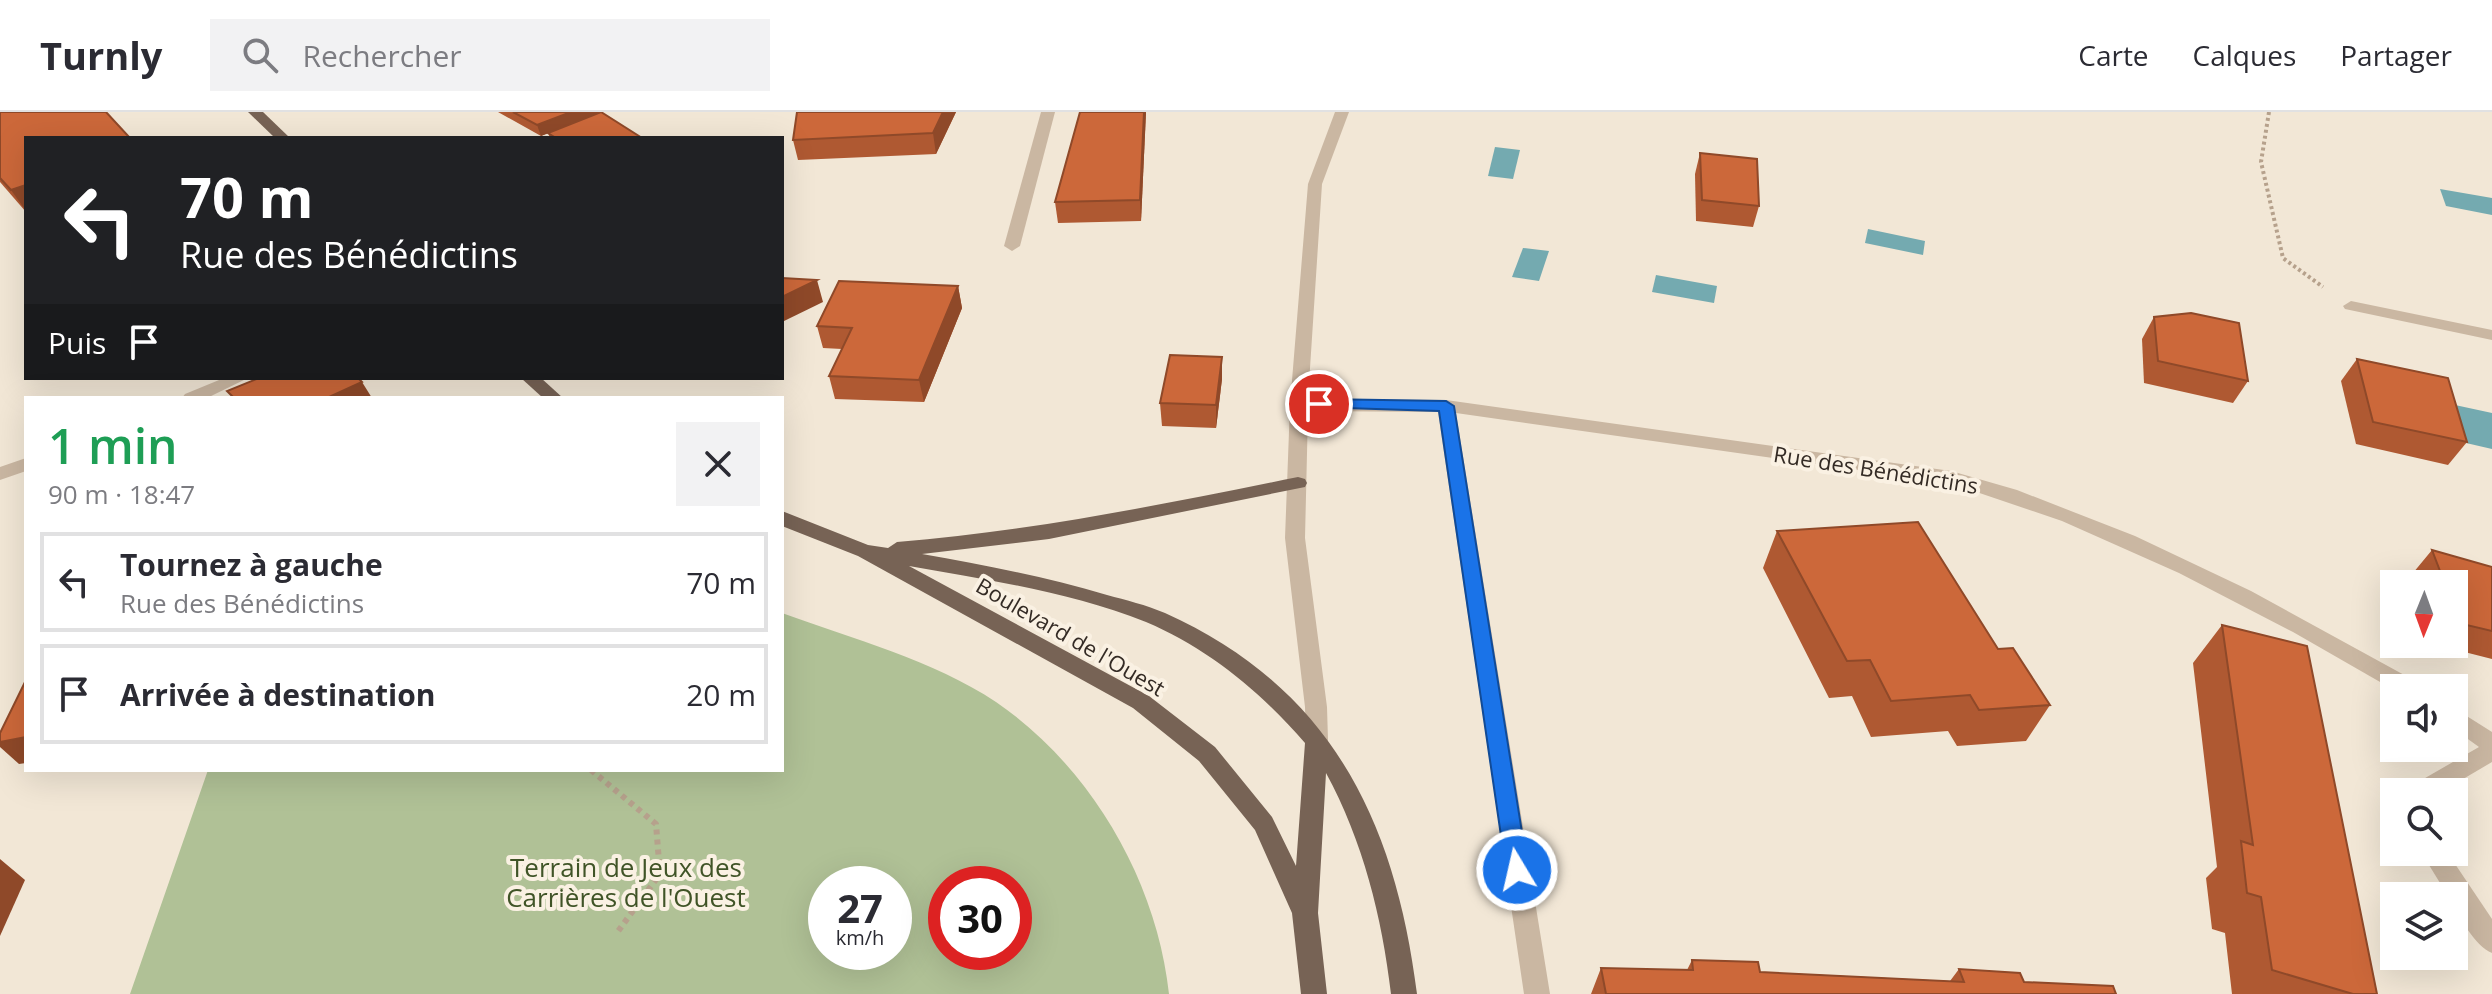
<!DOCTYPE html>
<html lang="fr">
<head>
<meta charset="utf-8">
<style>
	body { margin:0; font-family:"Open Sans",sans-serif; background:#f2f2f3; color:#2b2b33; height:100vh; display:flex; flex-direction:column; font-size:30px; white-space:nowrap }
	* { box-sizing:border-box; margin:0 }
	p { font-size:26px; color:#7c7c81 }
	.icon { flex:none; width:44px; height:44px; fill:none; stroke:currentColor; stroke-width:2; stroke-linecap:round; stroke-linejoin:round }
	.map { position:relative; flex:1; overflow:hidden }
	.sheet { position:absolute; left:24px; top:284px; width:760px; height:376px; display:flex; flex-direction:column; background:#fff; border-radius:0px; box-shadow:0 8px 32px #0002 }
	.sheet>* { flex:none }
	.guide { position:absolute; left:24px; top:24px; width:760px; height:244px; border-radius:0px; box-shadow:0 8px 32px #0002; background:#202124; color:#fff; overflow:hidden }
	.needle { width:52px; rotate:181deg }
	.controls { position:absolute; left:2380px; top:458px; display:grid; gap:16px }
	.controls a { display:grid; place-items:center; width:88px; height:88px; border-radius:0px; background:#fff; box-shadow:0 8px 32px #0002; font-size:40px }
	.speed { position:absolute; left:808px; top:754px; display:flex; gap:16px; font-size:40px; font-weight:700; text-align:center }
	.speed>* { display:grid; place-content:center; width:104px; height:104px; border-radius:50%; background:#fff; box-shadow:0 8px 32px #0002; line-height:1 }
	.speed small { font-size:20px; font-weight:400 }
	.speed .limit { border:12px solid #d22; background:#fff; color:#111 }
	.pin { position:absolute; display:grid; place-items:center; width:68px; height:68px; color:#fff; margin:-34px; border:4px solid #fff; border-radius:50%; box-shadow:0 2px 8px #0007 }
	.me { position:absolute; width:88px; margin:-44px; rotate:351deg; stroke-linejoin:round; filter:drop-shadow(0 0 6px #0008) }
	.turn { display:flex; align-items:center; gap:28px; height:168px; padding:0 24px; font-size:36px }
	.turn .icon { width:104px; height:104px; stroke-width:2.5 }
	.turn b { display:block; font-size:56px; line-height:68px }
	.then { display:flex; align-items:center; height:76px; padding:0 24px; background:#0003; gap:16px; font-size:30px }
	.round { display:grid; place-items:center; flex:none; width:84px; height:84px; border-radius:0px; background:#f2f2f3 }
	.headline { display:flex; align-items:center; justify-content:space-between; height:136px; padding:0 24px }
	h1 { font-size:48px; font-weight:600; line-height:60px; color:#1e9e55 }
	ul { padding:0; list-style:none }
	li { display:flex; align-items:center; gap:24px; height:100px; margin:0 16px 12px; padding:0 8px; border:4px solid #e1e1e2; border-radius:0px }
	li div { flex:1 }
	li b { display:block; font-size:30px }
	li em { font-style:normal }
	header { display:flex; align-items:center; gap:48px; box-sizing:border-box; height:112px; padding:0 40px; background:#fff; border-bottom:2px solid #e1e1e2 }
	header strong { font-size:38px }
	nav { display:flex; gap:44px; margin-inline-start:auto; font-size:28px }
	.search { width:560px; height:72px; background:#f2f2f3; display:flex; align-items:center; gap:20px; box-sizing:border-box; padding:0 28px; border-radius:0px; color:#7c7c81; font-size:30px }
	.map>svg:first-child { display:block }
</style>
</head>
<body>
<header>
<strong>Turnly</strong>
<div class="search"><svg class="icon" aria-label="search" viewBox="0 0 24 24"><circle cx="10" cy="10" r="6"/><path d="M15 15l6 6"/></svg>Rechercher</div>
<nav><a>Carte</a><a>Calques</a><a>Partager</a></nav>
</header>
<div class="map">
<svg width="2492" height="882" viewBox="0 0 2492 882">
	<rect width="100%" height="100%" fill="#f2e7d6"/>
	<path fill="#b0c196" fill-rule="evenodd" d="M 782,501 C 853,527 933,548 996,590 C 1091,655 1157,769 1169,882 L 130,882 L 208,658 L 782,658 ZM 826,772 L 894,772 L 894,840 L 826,840 ZM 946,772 L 1014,772 L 1014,840 L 946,840 Z"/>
	<g fill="#74aab0">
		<polygon points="1495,35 1520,38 1513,67 1488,64"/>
		<polygon points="2440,77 2492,86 2492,103 2446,94"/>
		<polygon points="1868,117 1925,129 1923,143 1865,131"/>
		<polygon points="1523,136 1549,139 1539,169 1512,165"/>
		<polygon points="1656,163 1717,174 1714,191 1652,180"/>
		<polygon points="2455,293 2492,301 2492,337 2466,331"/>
	</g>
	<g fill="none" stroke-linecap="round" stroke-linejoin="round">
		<polyline stroke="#b6a18c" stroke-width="4" stroke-dasharray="3 3" stroke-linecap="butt" points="2269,0 2261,50 2283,146 2323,175"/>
		<polyline stroke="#b6a18c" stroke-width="6" stroke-dasharray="5 5" stroke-linecap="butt" points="591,658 656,712 660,762 616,822"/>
		<g fill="#cab7a2" fill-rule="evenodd">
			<polygon points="1041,0 1055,0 1020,134 1012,139 1004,134"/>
			<polygon points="1335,0 1349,0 1322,72 1308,287 1446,288 1951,359 2017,378 2135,424 2251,479 2417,570 2420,576 2394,578 2293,520 2179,461 2062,409 1950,371 1456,301 1550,882 1524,882 1438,300 1308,299 1305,426 1327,595 1328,628 1325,634 1317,637 1309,634 1306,628 1305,595 1285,426 1290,293 1308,72"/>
			<polygon points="2351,189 2492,218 2492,228 2345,197 2343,194"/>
			<polygon points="224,266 248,266 207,286 182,286 185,282"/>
			<polygon points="26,346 26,359 0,368 0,355"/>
			<polygon points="2454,596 2492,620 2492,650 2441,680 2409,680 2413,673 2479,635 2454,617"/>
			<path d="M 2421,740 L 2447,740 L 2492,807 L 2492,841 C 2476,835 2454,801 2454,784 L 2448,784 Z"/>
		</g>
		<g fill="#776355" fill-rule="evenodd">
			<polygon points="248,0 263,0 290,26 275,26"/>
			<polygon points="521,266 541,266 563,286 543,286"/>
			<path d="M 1298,365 L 1305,367 L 1307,371 L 1305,375 L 1049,427 L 922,442 C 984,453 1046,465 1107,483 C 1126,488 1146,493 1165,501 C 1331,576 1395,708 1417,882 L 1391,882 C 1382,805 1363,729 1326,661 L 1318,801 L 1327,882 L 1301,882 L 1292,801 L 1255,718 L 1199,649 L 1133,596 L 858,444 L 782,414 L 782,399 L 868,433 L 888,436 L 897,430 C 1033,419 1165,392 1298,365 ZM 909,454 C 988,468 1071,480 1146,510 C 1208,536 1262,581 1305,631 L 1296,754 L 1272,705 L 1215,635 L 1149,584 Z"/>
		</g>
	</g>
	<g fill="#af5932">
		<polygon points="0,0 26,26 26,100 0,70"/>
		<polygon points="498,0 603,0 601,1 642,26 550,26 548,21 541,24"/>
		<polygon points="797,0 956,0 936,42 798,48 793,28"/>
		<polygon points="1146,0 1141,109 1058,111 1055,90"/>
		<polygon points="1700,41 1759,94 1753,115 1696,109 1695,62"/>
		<polygon points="958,174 962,196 924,290 835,287 829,264 842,237 823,236 817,214"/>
		<polygon points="2154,205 2248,269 2233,291 2144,271 2142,227"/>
		<polygon points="1222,245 1222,267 1216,316 1162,314 1160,291"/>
		<polygon points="2357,247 2467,330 2448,353 2356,332 2341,269"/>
		<polygon points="1777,419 1998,537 2050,593 2026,629 1957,634 1948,619 1871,625 1852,584 1829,586 1763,456"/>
		<polygon points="2432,438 2492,455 2492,547 2437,533 2437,532 2454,532 2454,472 2416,472 2413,461"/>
		<polygon points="2222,513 2377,882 2232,882 2225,821 2212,817 2206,766 2217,755 2193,551"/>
		<polygon points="1692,848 1760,860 1950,869 1959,857 2024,870 2116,882 1591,882 1601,856 1687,858"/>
	</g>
	<g fill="#8f4929">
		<polygon points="571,0 603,0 541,24 537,13"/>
		<polygon points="943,0 956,0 936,42 933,21"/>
		<polygon points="1144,0 1146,0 1141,109 1140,88"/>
		<polygon points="26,73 26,99 11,78"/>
		<polygon points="817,168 823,190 782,210 782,185"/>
		<polygon points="958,174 962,196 924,290 919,268"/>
		<polygon points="1222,245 1222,267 1216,316 1216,293"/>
		<polygon points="362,270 372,286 327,286"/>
		<polygon points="26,625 26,651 19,652 0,635 0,630"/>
		<polygon points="0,747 25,768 0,824"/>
	</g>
	<g fill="#cc683a" stroke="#8f4929" stroke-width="2">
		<polygon points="0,0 106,0 130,26 26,26 26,73 11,78 0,66"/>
		<polygon points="513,0 571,0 537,13"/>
		<polygon points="601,0 642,26 556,26 548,21"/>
		<polygon points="797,0 943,0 933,21 793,28"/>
		<polygon points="1080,0 1144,0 1140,88 1055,90"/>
		<polygon points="1700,41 1757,47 1759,94 1702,88"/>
		<polygon points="782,166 817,168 782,185"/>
		<polygon points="839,169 958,174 919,268 829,264 852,216 817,214"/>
		<polygon points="2191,201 2239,211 2248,269 2158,249 2154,205"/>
		<polygon points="1170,243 1222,245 1216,293 1160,291"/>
		<polygon points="2357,247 2448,266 2467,330 2373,310"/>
		<polygon points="259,266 358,266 362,270 327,286 234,286 227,279"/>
		<polygon points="1918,410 1998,537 2013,536 2050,593 1979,598 1970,583 1891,589 1870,548 1847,549 1777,419"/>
		<polygon points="2432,438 2492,455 2492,519 2458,511 2454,498 2454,472 2445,472"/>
		<polygon points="2222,513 2307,534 2377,882 2353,882 2272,858 2261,785 2247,781 2241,729 2253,733"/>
		<polygon points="26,568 26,625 0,630 0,621"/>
		<polygon points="1692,848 1758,850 1760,860 1964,870 1959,857 2020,861 2024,870 2113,874 2116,882 1606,882 1601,856 1693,858"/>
	</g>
	<polygon fill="#1a73e8" stroke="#114b97" stroke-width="2" points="1319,287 1446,289 1454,294 1528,758 1525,765 1517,767 1509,765 1506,758 1439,299 1313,295 1311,292"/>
	<g text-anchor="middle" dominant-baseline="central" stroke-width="8" stroke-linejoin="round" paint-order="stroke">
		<g font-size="22" fill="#342b25" stroke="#faf1e3">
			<text transform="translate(1876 357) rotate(9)">Rue des Bénédictins</text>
			<text transform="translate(1071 524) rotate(30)">Boulevard de l'Ouest</text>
		</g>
		<g font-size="26" fill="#405427" stroke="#faf1e3">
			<text x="626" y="755">Terrain de Jeux des<tspan x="626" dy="30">Carrières de l'Ouest</tspan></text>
		</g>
	</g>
</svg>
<div class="controls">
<a><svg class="needle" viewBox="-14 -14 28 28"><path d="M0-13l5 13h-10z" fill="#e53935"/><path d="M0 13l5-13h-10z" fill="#7c7c81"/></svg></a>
<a><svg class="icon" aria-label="sound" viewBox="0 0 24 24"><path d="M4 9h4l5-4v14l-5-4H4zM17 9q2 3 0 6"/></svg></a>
<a><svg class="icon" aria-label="search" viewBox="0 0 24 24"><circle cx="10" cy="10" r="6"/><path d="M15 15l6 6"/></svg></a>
<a><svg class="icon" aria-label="layers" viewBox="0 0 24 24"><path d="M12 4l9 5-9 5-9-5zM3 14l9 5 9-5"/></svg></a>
</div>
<div class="speed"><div>27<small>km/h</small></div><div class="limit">30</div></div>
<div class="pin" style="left:1319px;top:292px;background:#d93025"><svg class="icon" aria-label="arrive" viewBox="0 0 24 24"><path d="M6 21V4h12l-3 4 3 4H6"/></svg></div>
<svg class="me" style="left:1517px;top:758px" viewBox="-20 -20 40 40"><circle r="17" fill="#1a73e8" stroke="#fff" stroke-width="3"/><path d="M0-11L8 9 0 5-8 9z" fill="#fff"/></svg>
<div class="guide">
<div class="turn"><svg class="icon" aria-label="left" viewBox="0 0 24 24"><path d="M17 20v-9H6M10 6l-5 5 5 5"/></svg><div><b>70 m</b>Rue des Bénédictins</div></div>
<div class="then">Puis<svg class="icon" aria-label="arrive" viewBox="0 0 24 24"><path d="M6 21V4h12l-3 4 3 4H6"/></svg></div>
</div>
<section class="sheet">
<div class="headline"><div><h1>1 min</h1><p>90 m · 18:47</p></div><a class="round"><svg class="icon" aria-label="close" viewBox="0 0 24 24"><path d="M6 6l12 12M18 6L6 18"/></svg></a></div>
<ul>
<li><svg class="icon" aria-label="left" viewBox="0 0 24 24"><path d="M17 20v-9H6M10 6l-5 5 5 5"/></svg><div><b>Tournez à gauche</b><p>Rue des Bénédictins</p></div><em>70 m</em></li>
<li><svg class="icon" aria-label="arrive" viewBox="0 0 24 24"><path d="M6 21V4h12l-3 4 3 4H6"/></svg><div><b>Arrivée à destination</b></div><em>20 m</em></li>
</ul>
</section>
</div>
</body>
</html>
